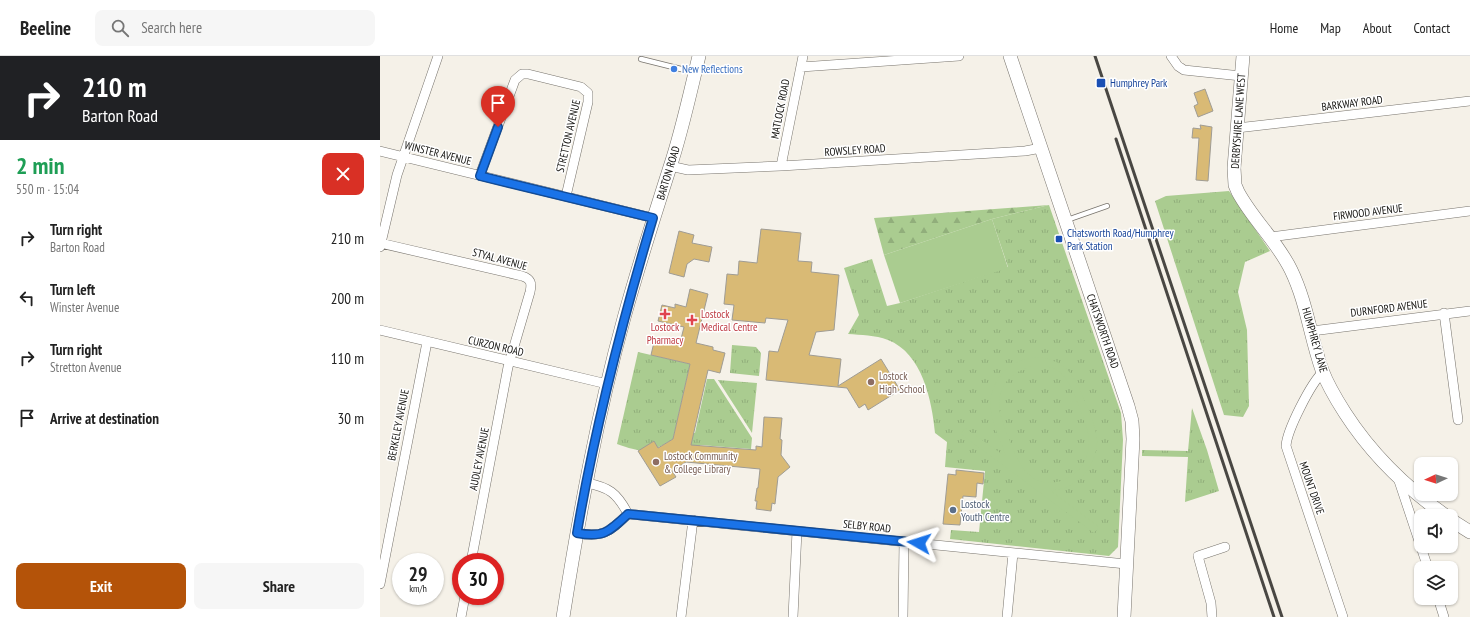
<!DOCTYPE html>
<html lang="en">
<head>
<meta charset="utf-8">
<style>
  body { margin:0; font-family:"PT Sans Narrow",sans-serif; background:#f6f6f6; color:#222; height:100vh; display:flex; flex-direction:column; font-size:15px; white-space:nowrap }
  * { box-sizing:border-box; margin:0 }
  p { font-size:13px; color:#767676 }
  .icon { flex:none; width:22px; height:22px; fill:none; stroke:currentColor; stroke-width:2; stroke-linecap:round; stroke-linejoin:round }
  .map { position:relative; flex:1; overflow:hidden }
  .panel { display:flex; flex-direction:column; background:#fff; width:380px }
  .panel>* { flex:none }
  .top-card { background:#202124; color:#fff; overflow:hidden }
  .needle { width:26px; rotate:266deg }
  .tools { position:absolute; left:1034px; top:401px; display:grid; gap:8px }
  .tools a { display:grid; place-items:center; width:44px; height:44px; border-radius:8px; background:#fff; box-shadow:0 1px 3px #0004; font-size:20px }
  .speed { position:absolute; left:12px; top:497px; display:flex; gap:8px; font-size:20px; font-weight:700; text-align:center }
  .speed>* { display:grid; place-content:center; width:52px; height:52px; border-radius:50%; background:#fff; box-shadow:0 1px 3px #0004; line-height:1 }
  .speed small { font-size:10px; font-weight:400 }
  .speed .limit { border:6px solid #d22; background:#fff; color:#111 }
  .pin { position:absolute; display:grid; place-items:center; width:34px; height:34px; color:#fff; margin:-41px -17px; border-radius:50% 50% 50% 0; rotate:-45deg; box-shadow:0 0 4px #0007 }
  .pin .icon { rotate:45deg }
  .me { position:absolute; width:44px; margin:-22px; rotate:276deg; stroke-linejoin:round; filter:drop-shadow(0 0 3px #0008) }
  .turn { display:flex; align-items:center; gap:14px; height:84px; padding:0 16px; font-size:18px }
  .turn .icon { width:52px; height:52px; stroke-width:2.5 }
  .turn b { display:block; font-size:28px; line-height:34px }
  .round { display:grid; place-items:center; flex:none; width:42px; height:42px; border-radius:8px; background:#f6f6f6 }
  .headline { display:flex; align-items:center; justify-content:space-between; height:68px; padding:0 16px }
  h1 { font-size:24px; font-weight:800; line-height:30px; color:#1e9e55 }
  .button { display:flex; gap:8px; margin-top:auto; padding:8px 16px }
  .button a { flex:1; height:46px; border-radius:8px; background:#b45309; color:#fff; font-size:16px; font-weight:800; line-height:46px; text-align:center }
  .button a+a { background:#f6f6f6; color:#222 }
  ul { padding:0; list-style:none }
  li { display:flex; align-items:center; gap:12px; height:60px; padding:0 16px }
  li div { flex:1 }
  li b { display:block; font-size:15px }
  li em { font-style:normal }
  header { display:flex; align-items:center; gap:24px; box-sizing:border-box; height:56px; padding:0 20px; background:#fff; border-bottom:1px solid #e0e0e0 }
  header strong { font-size:19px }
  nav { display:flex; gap:22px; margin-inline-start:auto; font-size:14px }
  .search { width:280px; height:36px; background:#f6f6f6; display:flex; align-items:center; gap:10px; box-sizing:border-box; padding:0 14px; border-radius:8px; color:#767676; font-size:15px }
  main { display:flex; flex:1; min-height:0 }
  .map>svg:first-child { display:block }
</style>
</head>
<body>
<header>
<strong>Beeline</strong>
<div class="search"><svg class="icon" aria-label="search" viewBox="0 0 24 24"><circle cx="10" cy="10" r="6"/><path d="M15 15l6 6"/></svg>Search here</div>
<nav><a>Home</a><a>Map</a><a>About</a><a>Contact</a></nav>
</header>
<main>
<section class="panel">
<div class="top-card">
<div class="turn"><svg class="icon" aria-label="right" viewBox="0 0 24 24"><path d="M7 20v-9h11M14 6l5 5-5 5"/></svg><div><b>210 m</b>Barton Road</div></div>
</div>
<div class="headline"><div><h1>2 min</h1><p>550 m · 15:04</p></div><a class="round" style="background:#d93025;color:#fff"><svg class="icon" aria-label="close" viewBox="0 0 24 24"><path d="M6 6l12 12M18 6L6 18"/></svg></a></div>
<ul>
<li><svg class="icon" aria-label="right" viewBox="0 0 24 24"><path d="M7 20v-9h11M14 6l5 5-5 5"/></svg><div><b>Turn right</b><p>Barton Road</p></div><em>210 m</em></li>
<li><svg class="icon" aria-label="left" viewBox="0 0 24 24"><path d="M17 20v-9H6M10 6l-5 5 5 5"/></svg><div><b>Turn left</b><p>Winster Avenue</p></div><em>200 m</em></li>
<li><svg class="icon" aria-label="right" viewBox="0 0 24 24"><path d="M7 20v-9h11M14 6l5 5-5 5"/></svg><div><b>Turn right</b><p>Stretton Avenue</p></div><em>110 m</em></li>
<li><svg class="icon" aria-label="arrive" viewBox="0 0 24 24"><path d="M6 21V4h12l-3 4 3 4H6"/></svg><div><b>Arrive at destination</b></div><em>30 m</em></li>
</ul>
<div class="button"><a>Exit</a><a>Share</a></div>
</section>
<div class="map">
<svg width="1090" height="561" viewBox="0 0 1090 561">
  <defs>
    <pattern id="grass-tufts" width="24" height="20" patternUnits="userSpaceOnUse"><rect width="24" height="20" fill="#aacc90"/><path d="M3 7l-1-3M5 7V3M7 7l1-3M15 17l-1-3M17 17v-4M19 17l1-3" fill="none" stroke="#91ae7b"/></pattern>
    <pattern id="forest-firs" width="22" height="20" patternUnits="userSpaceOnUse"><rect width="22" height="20" fill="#aacc90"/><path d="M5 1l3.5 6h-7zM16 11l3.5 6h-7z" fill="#91ae7b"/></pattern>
  </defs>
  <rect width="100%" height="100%" fill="#f5f1e8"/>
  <!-- grass -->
  <path fill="url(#grass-tufts)" d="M 849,135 L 890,195 L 865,206 L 858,236 L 867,274 L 869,350 L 863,361 L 844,359 L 775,145 L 786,140 Z
    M 669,149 L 741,357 L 743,384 L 738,491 L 729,500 L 570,483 L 571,474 L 599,476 L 605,415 L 565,411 L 567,386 L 555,377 C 552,344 542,297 508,284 C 495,279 481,279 468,278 L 479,259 L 464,212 L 492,203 L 507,250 L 520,247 L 628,211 L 612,163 Z
    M 352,289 L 376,291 L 381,297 L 379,320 L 350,317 Z
    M 258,296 L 310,308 L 293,383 C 269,398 263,397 237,388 Z
    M 327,323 L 334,323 L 372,382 L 371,393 L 320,389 L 320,394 L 314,393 L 306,381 L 308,376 L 315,377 Z
    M 338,324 L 377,327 L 372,377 Z
    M 812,352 L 827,394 L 839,435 L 805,446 L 808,401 L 762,400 L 762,394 L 808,395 Z"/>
  <!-- forest -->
  <path fill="url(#forest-firs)" d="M 669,149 L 612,163 L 504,199 L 494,162 Z"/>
  <!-- pitch -->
  <path fill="#aacc90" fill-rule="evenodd" d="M 612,163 L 628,212 L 520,247 L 504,199 Z
    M 655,301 C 688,303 697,323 707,351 C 711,361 716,372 717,383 C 718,401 707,420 691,429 C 685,433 678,433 671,435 L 719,471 L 714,477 L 581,378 L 585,372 L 626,401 C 622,388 615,374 612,360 C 605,331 625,304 655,301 ZM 652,310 C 661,310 670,309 678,315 C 690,324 694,337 699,351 C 702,359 706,368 708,377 C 712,396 703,417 684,424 C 650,436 637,406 628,380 C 625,373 622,365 620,357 C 615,332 629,317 652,310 Z"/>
  <!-- building -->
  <path fill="#d9ba75" stroke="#9f9c94" d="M 825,33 L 833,55 L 818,61 L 814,50 L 818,48 L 814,37 Z
    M 820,69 L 832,71 L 828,125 L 816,124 L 819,82 L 812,82 L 813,72 L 821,73 Z
    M 381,173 L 421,177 L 418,205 L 432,206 L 431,216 L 459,219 L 454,274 L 436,276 L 429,299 L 461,303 L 458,330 L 501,303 L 520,334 L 488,354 L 485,348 L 479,352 L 467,332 L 386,324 L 389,295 L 398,296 L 408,264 L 386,262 L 385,267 L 352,264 L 354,249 L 344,248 L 347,218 L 358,219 L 359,205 L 377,207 Z
    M 299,175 L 314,179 L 312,187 L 332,191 L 329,206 L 314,203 L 307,208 L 304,221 L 289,217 Z
    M 310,233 L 328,238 L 316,287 L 333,291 L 333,294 L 345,297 L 340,317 L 328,314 L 311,389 L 376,394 L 376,390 L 382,391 L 384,361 L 402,362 L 400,383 L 402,384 L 401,399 L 410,411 L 398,421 L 395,448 L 392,447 L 391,455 L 376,453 L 377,445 L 375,445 L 377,432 L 378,432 L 380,413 L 306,406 L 292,415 L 296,421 L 280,430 L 258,395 L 274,385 L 278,392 L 293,383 L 310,308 L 271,299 L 275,282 L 300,287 L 304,271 L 278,265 L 282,249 L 295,252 L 295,248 L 306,251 Z
    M 576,414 L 604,417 L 603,428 L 597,427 L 596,441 L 583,440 L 580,469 L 563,468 L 568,418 L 576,419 Z"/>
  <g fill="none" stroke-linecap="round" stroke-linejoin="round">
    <!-- lane casing -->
    <g stroke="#78746d" stroke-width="6">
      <path id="lane" d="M 261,3 L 313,16
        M 687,164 L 727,150"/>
    </g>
    <!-- street casing -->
    <g stroke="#78746d" stroke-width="10">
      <path id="street" d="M 791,0 L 798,10 L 804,14 L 861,20
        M 421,11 L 579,0
        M 857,72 L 1090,45
        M 0,95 L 273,162
        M 290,110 L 308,114 L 401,110 L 645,95 L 661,92
        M 401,110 L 423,0
        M 100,119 L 135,24 L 142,18 L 148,18 L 201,31 L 208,37 L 208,46 L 186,140
        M 890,181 L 1090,155
        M 0,187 L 142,220 C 151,223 152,227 150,236 L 128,311 L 91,506
        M 0,191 L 17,119 L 58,0
        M 1064,257 L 1078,364
        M 0,274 L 227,328
        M 932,275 L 1090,255
        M 943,316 C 931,327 907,374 906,390 L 963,561
        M 1018,422 L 1048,512
        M 248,458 L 746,508
        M 197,477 C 223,482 229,476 248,458 C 237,437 229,431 206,427
        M 0,528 L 47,286
        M 1058,542 L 1064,561
        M 81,561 L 85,540
        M 301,561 L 313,464
        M 413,561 L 417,475
        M 523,561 L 524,485
        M 627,561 L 633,497
        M 832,561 L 831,547 L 818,500 L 845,491"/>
    </g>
    <!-- secondary casing -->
    <g stroke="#78746d" stroke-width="14">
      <path id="secondary" d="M 630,0 L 748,350 L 752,365 L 753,383 L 744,561
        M 863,0 L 854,112 L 855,129 L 858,136 C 873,164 897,185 911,214 C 927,247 930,280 942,314 C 948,330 956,343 965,357 C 992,399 1025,431 1066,460
        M 1071,464 L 1090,476
        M 183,561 C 199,460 217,360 244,262 C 258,211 274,161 290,111 C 302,75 310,37 319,0"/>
    </g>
    <!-- lane -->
    <use href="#lane" stroke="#fff" stroke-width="4.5"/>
    <!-- street -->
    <use href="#street" stroke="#fff" stroke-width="9"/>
    <!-- secondary -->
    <use href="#secondary" stroke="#fff" stroke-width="13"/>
    <!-- rail -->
    <path stroke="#494743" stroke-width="3" d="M 715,0 L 902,561
      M 736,83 L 894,561"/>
  </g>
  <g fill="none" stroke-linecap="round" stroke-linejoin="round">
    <!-- route casing -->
    <g stroke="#114b97" stroke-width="10">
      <path id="route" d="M 118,71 L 100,120 L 273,162 C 242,266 215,371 197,477 C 223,482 229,476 248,458 L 539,487"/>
    </g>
    <!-- route -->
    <use href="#route" stroke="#1a73e8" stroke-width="7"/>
  </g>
  <!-- markers -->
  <circle fill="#3f7fe0" stroke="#fff" stroke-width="1.5" cx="294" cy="13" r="4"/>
  <g fill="#1a4fb4" stroke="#fff" stroke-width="1.5">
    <rect x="716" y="22" width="10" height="10" rx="2"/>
    <rect x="675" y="179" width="8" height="8" rx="2"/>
  </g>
  <g fill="#e0444e" stroke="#fff" stroke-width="1.5">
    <path d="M283 252h4v4h4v4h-4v4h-4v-4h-4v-4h4z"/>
    <path d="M310 258h4v4h4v4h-4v4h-4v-4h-4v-4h4z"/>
  </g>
  <g fill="#8d6e63" stroke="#fff" stroke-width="1.5">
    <circle cx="491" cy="326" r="4"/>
    <circle cx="276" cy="406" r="4"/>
  </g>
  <circle fill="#5c6f8a" stroke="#fff" stroke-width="1.5" cx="573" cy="454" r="4"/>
  <g text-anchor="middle" stroke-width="3" stroke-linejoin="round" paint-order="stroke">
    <!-- shop labels -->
    <g font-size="11" fill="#366cbe" stroke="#fff" text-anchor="start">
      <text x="302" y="17">New Reflections</text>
    </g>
    <!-- transit labels -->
    <g font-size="11" fill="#164399" stroke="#fff" text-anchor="start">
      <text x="730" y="31">Humphrey Park</text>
      <text x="687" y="181">Chatsworth Road/Humphrey<tspan x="687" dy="13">Park Station</tspan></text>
    </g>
    <!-- street labels -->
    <g font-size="11" fill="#12110e" stroke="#fff">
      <text transform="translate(972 47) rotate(-7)" y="4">BARKWAY ROAD</text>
      <text transform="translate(400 53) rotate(-79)" y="4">MATLOCK ROAD</text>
      <text transform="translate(858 65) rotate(-86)" y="4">DERBYSHIRE LANE WEST</text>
      <text transform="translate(188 80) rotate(-77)" y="4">STRETTON AVENUE</text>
      <text transform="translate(475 94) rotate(-4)" y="4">ROWSLEY ROAD</text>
      <text transform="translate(58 97) rotate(14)" y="4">WINSTER AVENUE</text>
      <text transform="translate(288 117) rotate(-73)" y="4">BARTON ROAD</text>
      <text transform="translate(988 156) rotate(-7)" y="4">FIRWOOD AVENUE</text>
      <text transform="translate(120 203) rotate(15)" y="4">STYAL AVENUE</text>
      <text transform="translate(1009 252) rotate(-7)" y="4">DURNFORD AVENUE</text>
      <text transform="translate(723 275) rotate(71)" y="4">CHATSWORTH ROAD</text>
      <text transform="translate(935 284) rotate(74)" y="4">HUMPHREY LANE</text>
      <text transform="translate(116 290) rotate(13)" y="4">CURZON ROAD</text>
      <text transform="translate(18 369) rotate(-79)" y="4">BERKELEY AVENUE</text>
      <text transform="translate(99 403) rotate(-79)" y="4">AUDLEY AVENUE</text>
      <text transform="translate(932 432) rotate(71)" y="4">MOUNT DRIVE</text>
      <text transform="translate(487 470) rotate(6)" y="4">SELBY ROAD</text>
    </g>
    <!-- health labels -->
    <g font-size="11" fill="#be3a42" stroke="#fff" text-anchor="start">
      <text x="321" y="262">Lostock<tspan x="321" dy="13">Medical Centre</tspan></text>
      <text x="285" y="275" text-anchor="middle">Lostock<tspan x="285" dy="13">Pharmacy</tspan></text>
    </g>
    <!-- education labels -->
    <g font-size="11" fill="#785e54" stroke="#fff" text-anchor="start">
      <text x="499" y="324">Lostock<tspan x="499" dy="13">High School</tspan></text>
      <text x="284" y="404">Lostock Community<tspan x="284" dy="13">&amp; College Library</tspan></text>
    </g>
    <!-- service labels -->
    <g font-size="11" fill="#4e5e75" stroke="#fff" text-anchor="start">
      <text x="581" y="452">Lostock<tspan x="581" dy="13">Youth Centre</tspan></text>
    </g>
  </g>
</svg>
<div class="tools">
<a><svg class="needle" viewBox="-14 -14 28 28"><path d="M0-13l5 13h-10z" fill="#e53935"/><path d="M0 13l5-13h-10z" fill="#767676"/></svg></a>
<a><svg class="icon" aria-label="sound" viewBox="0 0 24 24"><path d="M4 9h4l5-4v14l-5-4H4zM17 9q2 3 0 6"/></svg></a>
<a><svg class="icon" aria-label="layers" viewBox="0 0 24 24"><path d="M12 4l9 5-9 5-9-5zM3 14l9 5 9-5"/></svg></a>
</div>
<div class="speed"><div>29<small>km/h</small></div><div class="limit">30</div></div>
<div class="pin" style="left:118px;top:71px;background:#d93025"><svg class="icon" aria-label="arrive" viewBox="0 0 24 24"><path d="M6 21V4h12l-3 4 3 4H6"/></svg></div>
<svg class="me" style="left:539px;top:487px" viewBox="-20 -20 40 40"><path d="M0-17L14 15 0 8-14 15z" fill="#1a73e8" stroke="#fff" stroke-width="4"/></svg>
</div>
</main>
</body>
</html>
